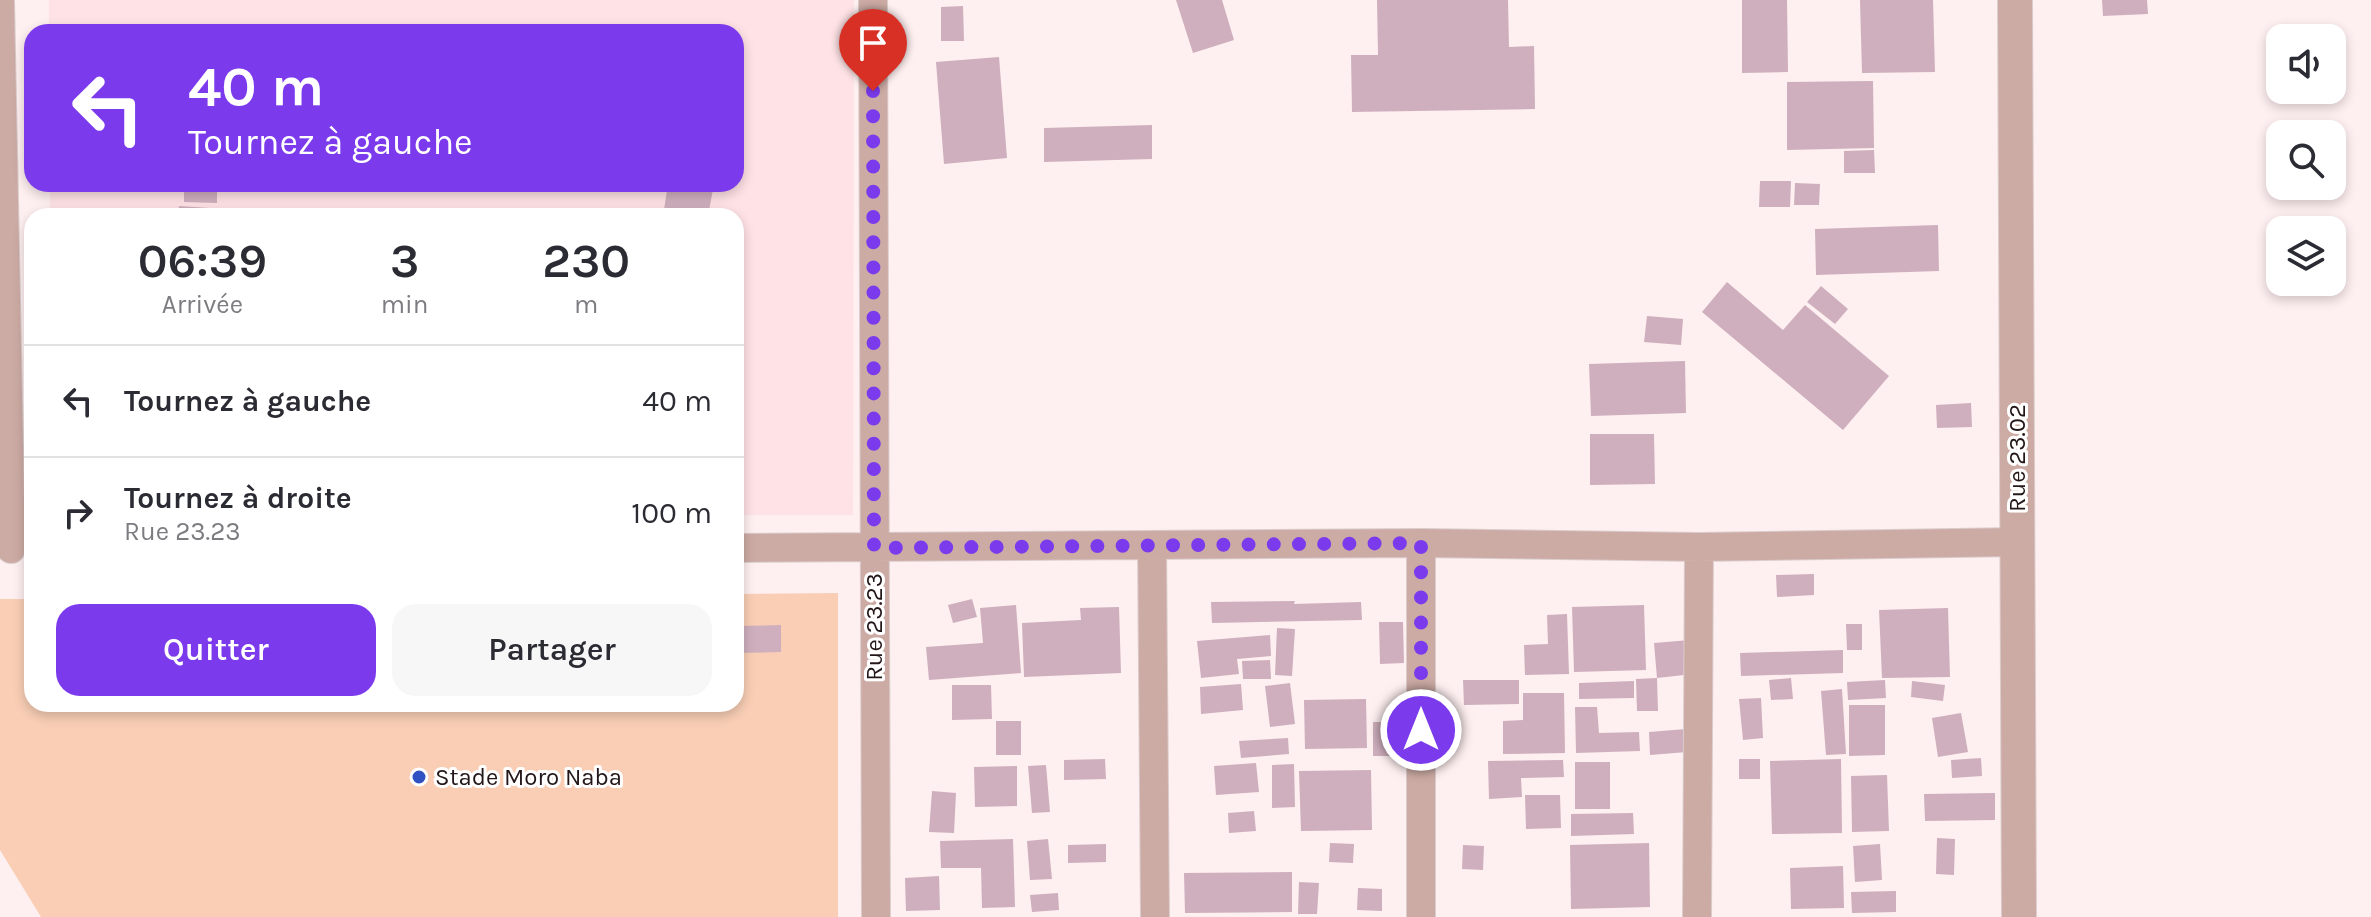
<!DOCTYPE html>
<html lang="fr">
<head>
<meta charset="utf-8">
<style>
  body { margin:0; font-family:Karla,sans-serif; background:#f7f7f7; color:#2b2b33; height:100vh; display:flex; flex-direction:column; font-size:30px; white-space:nowrap }
  * { box-sizing:border-box; margin:0 }
  p { font-size:26px; color:#7c7c81 }
  .icon { flex:none; width:44px; height:44px; fill:none; stroke:currentColor; stroke-width:2; stroke-linecap:round; stroke-linejoin:round }
  .map { position:relative; flex:1; overflow:hidden }
  .panel { position:absolute; left:24px; top:208px; width:720px; height:504px; display:flex; flex-direction:column; background:#fff; border-radius:24px; box-shadow:0 4px 12px #0003 }
  .panel>* { flex:none }
  .guide { position:absolute; left:24px; top:24px; width:720px; height:168px; border-radius:24px; box-shadow:0 4px 12px #0003; background:#7c3aed; color:#fff; overflow:hidden }
  .controls { position:absolute; left:2266px; top:24px; display:grid; gap:16px }
  .controls a { display:grid; place-items:center; width:80px; height:80px; border-radius:16px; background:#fff; box-shadow:0 4px 12px #0003; font-size:40px }
  .pin { position:absolute; display:grid; place-items:center; width:68px; height:68px; color:#fff; margin:-82px -34px; border-radius:50% 50% 50% 0; rotate:-45deg; box-shadow:0 0 8px #0007 }
  .pin .icon { rotate:45deg }
  .me { position:absolute; width:88px; margin:-44px; rotate:0deg; stroke-linejoin:round; filter:drop-shadow(0 0 6px #0008) }
  .turn { display:flex; align-items:center; gap:28px; height:168px; padding:0 32px; font-size:36px }
  .turn .icon { width:104px; height:104px; stroke-width:2.5 }
  .turn b { display:block; font-size:56px; line-height:68px }
  .eta { display:flex; justify-content:space-evenly; align-items:center; height:136px; text-align:center }
  .eta b { font-size:48px; font-weight:600; line-height:56px }
  .primary-button { display:flex; gap:16px; margin-top:auto; padding:16px 32px }
  .primary-button a { flex:1; height:92px; border-radius:24px; background:#7c3aed; color:#fff; font-size:32px; font-weight:600; line-height:92px; text-align:center }
  .primary-button a+a { background:#f7f7f7; color:#2b2b33 }
  ul { padding:0; list-style:none }
  li { display:flex; align-items:center; gap:24px; height:112px; padding:0 32px; border-top:2px solid #e1e1e2 }
  li div { flex:1 }
  li b { display:block; font-size:30px }
  li em { font-style:normal }
  .map>svg:first-child { display:block }
</style>
</head>
<body>
<div class="map">
<svg width="2371" height="917" viewBox="0 0 2371 917">
  <rect width="100%" height="100%" fill="#feeff0"/>
  <!-- built -->
  <path fill="#fee2e5" d="M 49,0 L 854,0 L 853,515 L 736,515 L 736,216 L 50,216 L 50,184 L 736,184 L 736,32 L 49,32 Z"/>
  <!-- green -->
  <path fill="#f9ceb5" d="M 838,593 L 838,917 L 41,917 L 0,850 L 0,599 L 32,599 L 32,704 L 736,704 L 736,594 Z"/>
  <!-- building -->
  <path fill="#cfafbd" d="M 1176,0 L 1222,0 L 1234,40 L 1193,53 Z
    M 1377,0 L 1508,0 L 1509,47 L 1534,46 L 1535,109 L 1352,112 L 1351,55 L 1378,55 Z
    M 1742,0 L 1787,0 L 1788,72 L 1742,73 Z
    M 1860,0 L 1933,0 L 1935,72 L 1862,73 Z
    M 2102,0 L 2147,0 L 2148,14 L 2103,16 Z
    M 963,6 L 964,41 L 941,41 L 941,7 Z
    M 999,57 L 1007,158 L 944,164 L 936,62 Z
    M 1873,81 L 1874,148 L 1787,150 L 1787,82 Z
    M 1152,125 L 1152,159 L 1044,162 L 1044,128 Z
    M 1874,150 L 1875,173 L 1844,173 L 1844,151 Z
    M 1760,181 L 1791,181 L 1790,207 L 1759,207 Z
    M 1795,183 L 1820,184 L 1819,205 L 1794,205 Z
    M 184,184 L 217,184 L 217,203 L 184,202 Z
    M 668,184 L 714,184 L 708,216 L 663,216 Z
    M 179,206 L 209,208 L 209,216 L 178,216 Z
    M 1938,225 L 1939,271 L 1816,275 L 1815,229 Z
    M 1727,282 L 1783,330 L 1805,305 L 1889,376 L 1843,430 L 1702,312 Z
    M 1821,286 L 1848,309 L 1835,324 L 1807,302 Z
    M 1647,316 L 1683,319 L 1681,345 L 1644,342 Z
    M 1685,361 L 1686,413 L 1591,416 L 1589,364 Z
    M 1971,403 L 1972,427 L 1937,428 L 1936,405 Z
    M 1590,434 L 1654,434 L 1655,484 L 1590,485 Z
    M 1814,574 L 1814,595 L 1777,597 L 1776,575 Z
    M 972,599 L 977,617 L 953,623 L 948,605 Z
    M 1295,601 L 1294,604 L 1361,602 L 1362,620 L 1212,623 L 1211,602 Z
    M 1016,605 L 1021,673 L 929,680 L 926,647 L 983,643 L 980,608 Z
    M 1644,605 L 1646,670 L 1574,672 L 1572,607 Z
    M 1119,607 L 1121,673 L 1024,677 L 1022,623 L 1081,620 L 1080,608 Z
    M 1948,608 L 1950,677 L 1882,678 L 1879,610 Z
    M 1567,614 L 1569,674 L 1525,675 L 1524,645 L 1548,644 L 1547,615 Z
    M 1379,622 L 1403,622 L 1404,663 L 1380,664 Z
    M 1846,624 L 1862,624 L 1862,650 L 1847,650 Z
    M 781,625 L 781,652 L 736,653 L 736,626 Z
    M 1277,628 L 1295,629 L 1292,676 L 1275,675 Z
    M 1270,635 L 1271,656 L 1237,659 L 1239,674 L 1201,678 L 1197,641 Z
    M 1690,640 L 1693,674 L 1657,678 L 1654,643 Z
    M 1843,650 L 1843,673 L 1741,676 L 1740,653 Z
    M 1270,660 L 1271,679 L 1243,679 L 1242,661 Z
    M 1657,678 L 1658,711 L 1637,711 L 1636,679 Z
    M 1791,678 L 1793,699 L 1771,700 L 1769,680 Z
    M 1463,680 L 1519,680 L 1519,704 L 1464,705 Z
    M 1885,680 L 1886,698 L 1848,700 L 1847,682 Z
    M 1634,681 L 1634,698 L 1579,699 L 1579,683 Z
    M 1912,681 L 1945,685 L 1943,701 L 1911,697 Z
    M 1290,683 L 1295,724 L 1270,727 L 1265,686 Z
    M 1241,684 L 1243,710 L 1201,714 L 1200,687 Z
    M 952,685 L 991,685 L 992,719 L 952,720 Z
    M 1842,689 L 1846,754 L 1826,755 L 1821,691 Z
    M 1523,693 L 1564,693 L 1565,753 L 1503,754 L 1503,721 L 1523,720 Z
    M 1761,698 L 1763,738 L 1743,740 L 1739,699 Z
    M 1366,699 L 1367,748 L 1305,749 L 1304,700 Z
    M 1849,705 L 1885,705 L 1885,755 L 1849,756 Z
    M 1575,707 L 1597,707 L 1599,733 L 1639,732 L 1640,751 L 1576,753 Z
    M 1961,713 L 1968,752 L 1938,757 L 1932,718 Z
    M 996,721 L 1021,721 L 1021,755 L 996,755 Z
    M 1373,722 L 1403,722 L 1403,756 L 1373,756 Z
    M 1686,729 L 1687,752 L 1650,755 L 1649,732 Z
    M 1288,738 L 1289,754 L 1241,758 L 1239,741 Z
    M 1981,758 L 1982,776 L 1952,778 L 1951,760 Z
    M 1105,759 L 1106,779 L 1064,780 L 1064,760 Z
    M 1739,759 L 1760,759 L 1760,779 L 1739,779 Z
    M 1841,759 L 1842,833 L 1772,834 L 1770,761 Z
    M 1563,760 L 1564,777 L 1521,778 L 1522,797 L 1489,799 L 1488,761 Z
    M 1575,762 L 1610,762 L 1610,809 L 1575,809 Z
    M 1256,763 L 1259,792 L 1216,795 L 1214,766 Z
    M 1294,764 L 1295,807 L 1272,808 L 1272,765 Z
    M 1046,765 L 1050,812 L 1032,813 L 1028,766 Z
    M 1017,766 L 1017,806 L 975,807 L 974,767 Z
    M 1371,770 L 1372,830 L 1301,831 L 1299,771 Z
    M 1887,775 L 1889,831 L 1852,832 L 1851,776 Z
    M 932,791 L 956,793 L 954,833 L 929,832 Z
    M 1995,793 L 1995,820 L 1925,821 L 1924,794 Z
    M 1525,795 L 1560,795 L 1561,828 L 1526,829 Z
    M 1254,811 L 1256,831 L 1229,833 L 1228,813 Z
    M 1633,813 L 1634,834 L 1571,836 L 1571,814 Z
    M 1937,838 L 1955,839 L 1954,875 L 1936,874 Z
    M 1013,839 L 1015,907 L 982,908 L 981,868 L 941,868 L 940,841 Z
    M 1048,839 L 1052,879 L 1030,880 L 1027,841 Z
    M 1330,843 L 1354,844 L 1353,863 L 1329,862 Z
    M 1649,843 L 1650,907 L 1571,909 L 1570,845 Z
    M 1106,844 L 1106,862 L 1068,863 L 1068,845 Z
    M 1880,844 L 1882,880 L 1855,882 L 1853,846 Z
    M 1463,845 L 1484,846 L 1483,870 L 1462,869 Z
    M 1843,866 L 1844,908 L 1791,909 L 1790,868 Z
    M 1292,872 L 1292,912 L 1185,913 L 1184,873 Z
    M 939,876 L 940,910 L 906,911 L 905,878 Z
    M 1299,882 L 1319,883 L 1317,914 L 1298,914 Z
    M 1358,888 L 1382,889 L 1382,911 L 1357,910 Z
    M 1896,891 L 1896,912 L 1852,913 L 1851,892 Z
    M 1058,893 L 1059,910 L 1032,912 L 1030,895 Z"/>
  <g fill="none" stroke-linecap="round" stroke-linejoin="round">
    <!-- minor casing -->
    <g stroke="#dbccce" stroke-width="30">
      <path id="minor" d="M 0,0 L 11,549
        M 873,0 L 876,917
        M 1421,543 L 1421,917
        M 1152,545 L 1155,917
        M 736,548 L 1421,543 L 1699,547 L 2018,542
        M 1697,917 L 1699,547"/>
    </g>
    <!-- tertiary casing -->
    <g stroke="#dbccce" stroke-width="36">
      <path id="tertiary" d="M 2015,0 L 2019,917"/>
    </g>
    <!-- minor -->
    <use href="#minor" stroke="#ccaba4" stroke-width="28"/>
    <!-- tertiary -->
    <use href="#tertiary" stroke="#ccaba4" stroke-width="34"/>
  </g>
  <g fill="none" stroke-linecap="round" stroke-linejoin="round">
    <!-- route -->
    <path stroke="#7c3aed" stroke-width="14" stroke-dasharray="0 25.2" d="M 873,91 L 874,548 L 1421,543 L 1421,730"/>
  </g>
  <!-- markers -->
  <circle fill="#3051c2" stroke="#fff" stroke-width="3" cx="419" cy="777" r="8"/>
  <g text-anchor="middle" stroke-width="6" stroke-linejoin="round" paint-order="stroke">
    <!-- street labels -->
    <g font-size="24" fill="#241719" stroke="#fff">
      <text transform="translate(2017 458) rotate(-90)" y="8">Rue 23.02</text>
      <text transform="translate(874 627) rotate(-90)" y="8">Rue 23.23</text>
    </g>
    <!-- poi labels -->
    <g font-size="24" fill="#241719" stroke="#fff" text-anchor="start">
      <text x="435" y="785">Stade Moro Naba</text>
    </g>
  </g>
</svg>
<div class="controls">
<a><svg class="icon" aria-label="sound" viewBox="0 0 24 24"><path d="M4 9h4l5-4v14l-5-4H4zM17 9q2 3 0 6"/></svg></a>
<a><svg class="icon" aria-label="search" viewBox="0 0 24 24"><circle cx="10" cy="10" r="6"/><path d="M15 15l6 6"/></svg></a>
<a><svg class="icon" aria-label="layers" viewBox="0 0 24 24"><path d="M12 4l9 5-9 5-9-5zM3 14l9 5 9-5"/></svg></a>
</div>
<div class="pin" style="left:873px;top:91px;background:#d93025"><svg class="icon" aria-label="arrive" viewBox="0 0 24 24"><path d="M6 21V4h12l-3 4 3 4H6"/></svg></div>
<svg class="me" style="left:1421px;top:730px" viewBox="-20 -20 40 40"><circle r="17" fill="#7c3aed" stroke="#fff" stroke-width="3"/><path d="M0-11L8 9 0 5-8 9z" fill="#fff"/></svg>
<div class="guide">
<div class="turn"><svg class="icon" aria-label="left" viewBox="0 0 24 24"><path d="M17 20v-9H6M10 6l-5 5 5 5"/></svg><div><b>40 m</b>Tournez à gauche</div></div>
</div>
<section class="panel">
<div class="eta">
<div><b>06:39</b><p>Arrivée</p></div>
<div><b>3</b><p>min</p></div>
<div><b>230</b><p>m</p></div>
</div>
<ul>
<li><svg class="icon" aria-label="left" viewBox="0 0 24 24"><path d="M17 20v-9H6M10 6l-5 5 5 5"/></svg><div><b>Tournez à gauche</b></div><em>40 m</em></li>
<li><svg class="icon" aria-label="right" viewBox="0 0 24 24"><path d="M7 20v-9h11M14 6l5 5-5 5"/></svg><div><b>Tournez à droite</b><p>Rue 23.23</p></div><em>100 m</em></li>
</ul>
<div class="primary-button"><a>Quitter</a><a>Partager</a></div>
</section>
</div>
</body>
</html>
